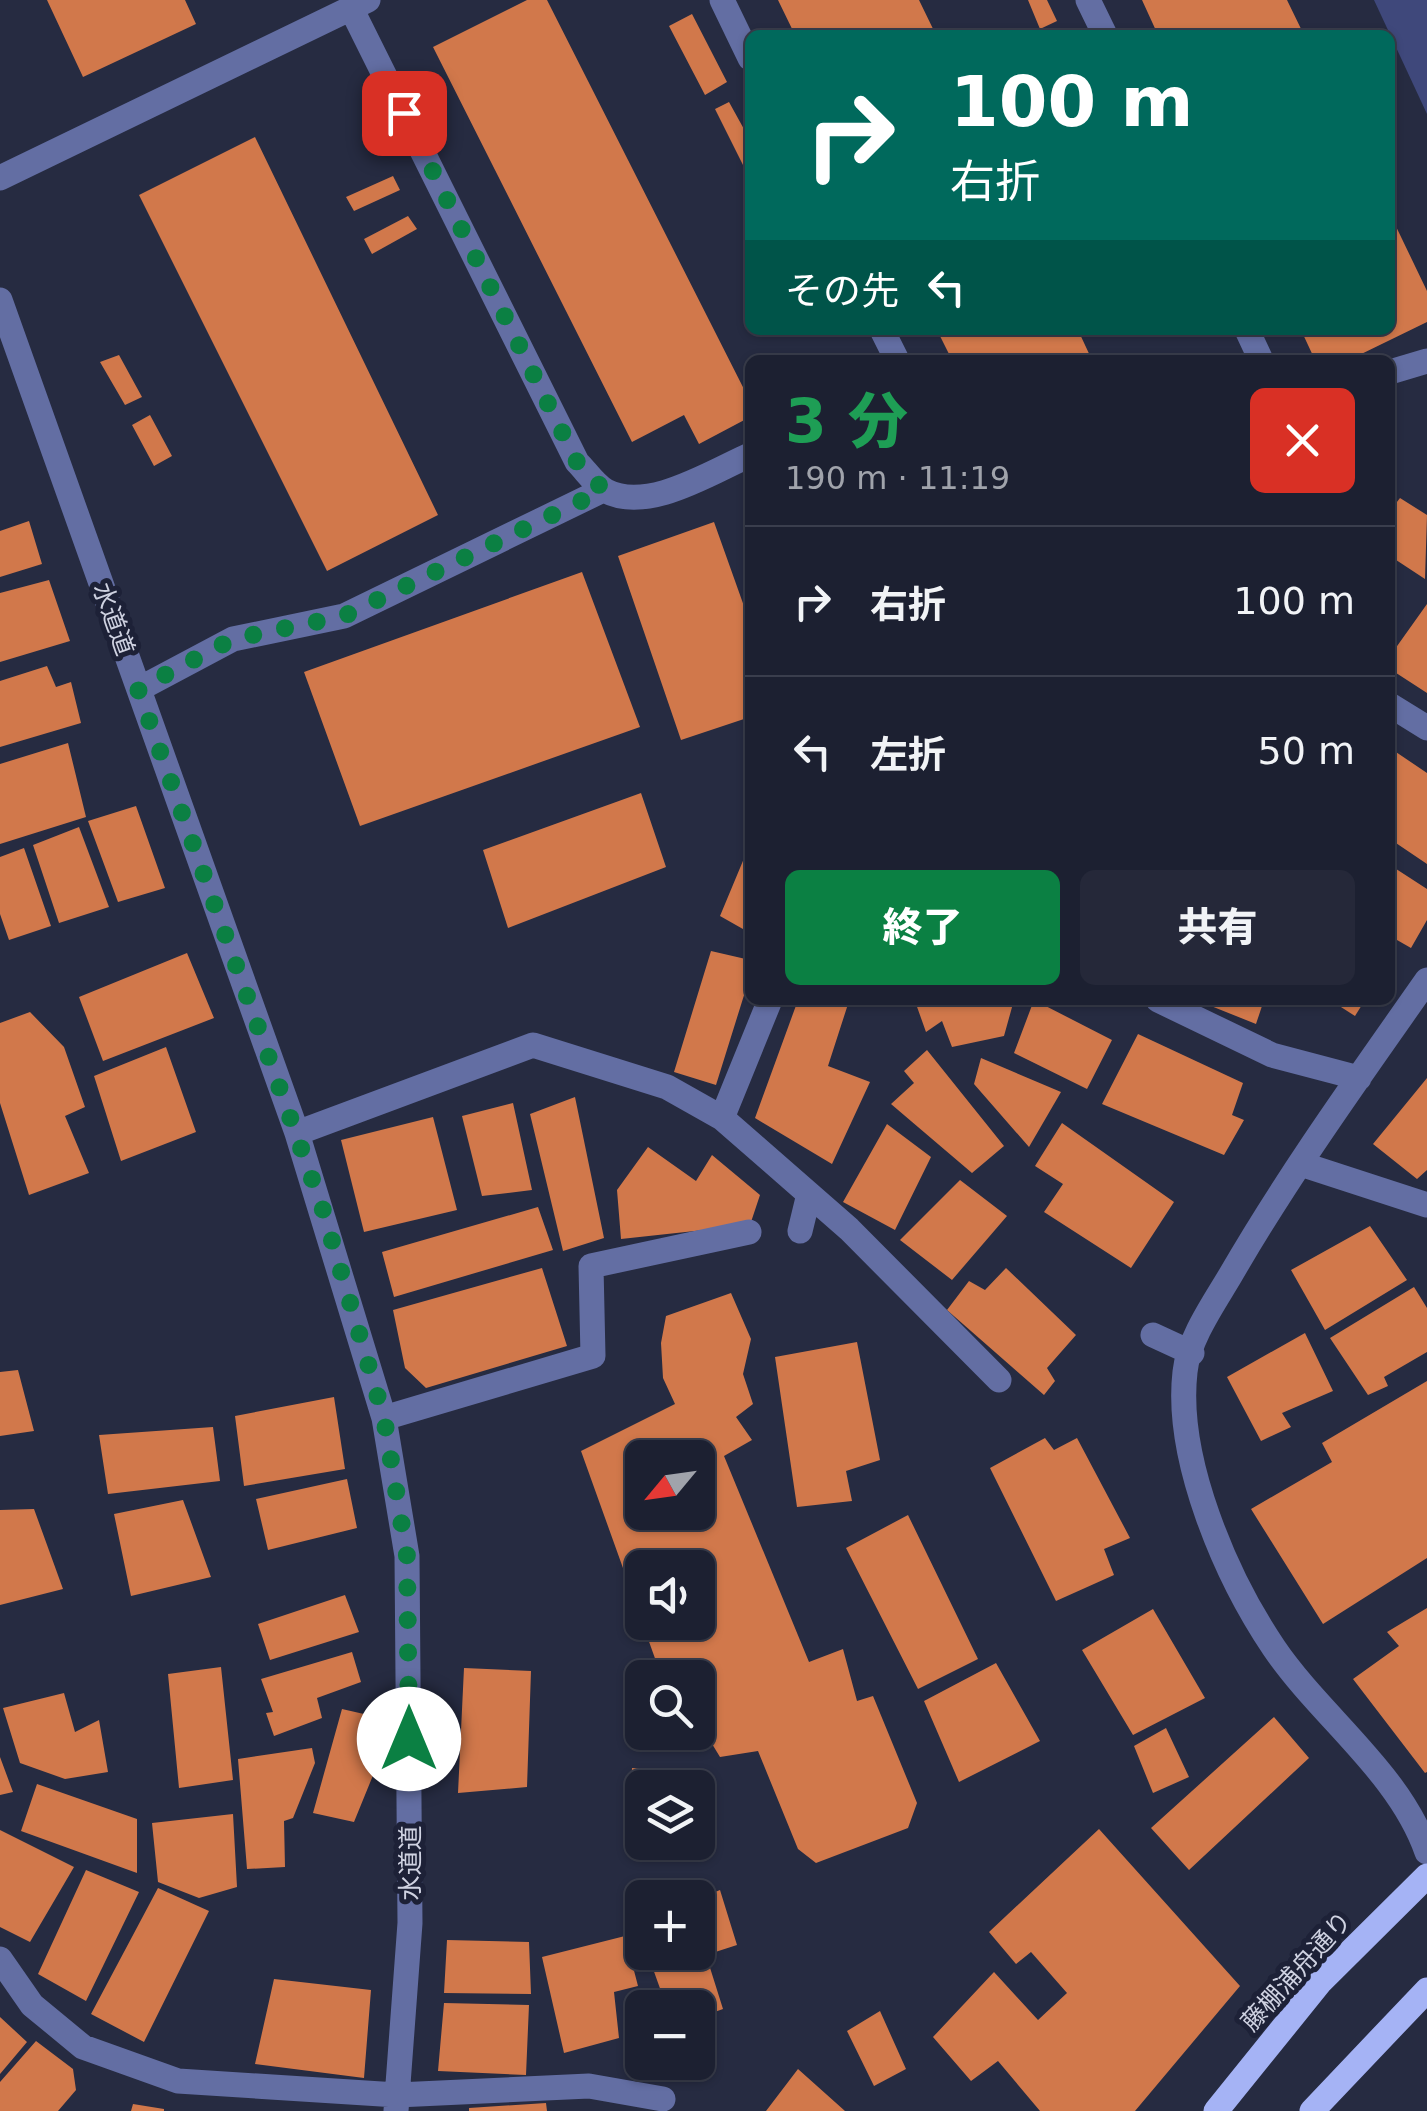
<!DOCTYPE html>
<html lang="ja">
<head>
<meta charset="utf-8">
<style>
  body { margin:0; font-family:"DejaVu Sans","Noto Sans JP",sans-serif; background:#252839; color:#f1f3f6; height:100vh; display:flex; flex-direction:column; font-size:38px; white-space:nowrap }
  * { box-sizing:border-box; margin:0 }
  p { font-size:32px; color:#a0a3ab }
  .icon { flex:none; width:55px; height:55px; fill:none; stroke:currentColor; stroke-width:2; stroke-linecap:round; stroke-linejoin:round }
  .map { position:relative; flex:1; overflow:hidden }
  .drawer { position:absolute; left:745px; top:355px; width:650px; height:650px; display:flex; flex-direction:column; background:#1c2031; border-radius:15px; box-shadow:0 2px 8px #0004,0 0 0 2px #3a3e4d }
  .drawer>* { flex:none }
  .banner { position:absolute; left:745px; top:30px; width:650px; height:305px; border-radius:15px; box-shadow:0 2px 8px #0004,0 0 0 2px #3a3e4d; background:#00695c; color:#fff; overflow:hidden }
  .needle { width:65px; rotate:241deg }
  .tools { position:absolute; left:625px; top:1440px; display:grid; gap:20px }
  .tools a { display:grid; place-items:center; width:90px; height:90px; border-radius:15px; background:#1c2031; box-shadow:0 2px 8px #0004,0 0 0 2px #3a3e4d; font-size:50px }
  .pin { position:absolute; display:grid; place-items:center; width:85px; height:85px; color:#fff; margin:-42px; border-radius:20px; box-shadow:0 5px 15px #0006 }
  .me { position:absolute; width:110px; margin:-55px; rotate:0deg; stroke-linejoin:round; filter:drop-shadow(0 0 8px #0008) }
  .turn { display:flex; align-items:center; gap:35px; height:210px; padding:0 40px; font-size:45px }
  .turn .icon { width:130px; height:130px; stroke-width:2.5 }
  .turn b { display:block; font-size:70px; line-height:85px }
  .then { display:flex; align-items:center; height:95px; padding:0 40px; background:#0003; gap:20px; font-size:38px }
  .round { display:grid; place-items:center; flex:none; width:105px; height:105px; border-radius:15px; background:#252839 }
  .head { display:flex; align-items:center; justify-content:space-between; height:170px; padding:0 40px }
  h1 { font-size:60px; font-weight:800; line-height:75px; color:#1e9e55 }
  .action { display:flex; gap:20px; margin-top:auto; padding:20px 40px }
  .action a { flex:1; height:115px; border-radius:15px; background:#0b8043; color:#fff; font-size:40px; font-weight:800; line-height:115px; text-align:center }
  .action a+a { background:#252839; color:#f1f3f6 }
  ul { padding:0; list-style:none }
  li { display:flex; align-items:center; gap:30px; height:150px; padding:0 40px; border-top:2px solid #3a3e4d }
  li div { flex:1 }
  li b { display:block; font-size:38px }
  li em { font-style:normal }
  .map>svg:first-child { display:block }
</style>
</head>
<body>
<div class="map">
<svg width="1427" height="2111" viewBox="0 0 1427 2111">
  <rect width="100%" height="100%" fill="#262b41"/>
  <!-- green -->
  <path fill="#3f487b" d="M 1374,0 L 1427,0 L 1427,114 Z"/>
  <!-- building -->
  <path fill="#d1784b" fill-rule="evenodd" d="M 47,0 L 185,0 L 196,24 L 83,77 Z
    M 527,0 L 547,0 L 750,401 L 750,417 L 699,444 L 684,415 L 632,442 L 433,47 Z
    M 778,0 L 919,0 L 936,35 L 795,35 Z
    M 1028,0 L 1047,0 L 1057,21 L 1040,29 Z
    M 1142,0 L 1287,0 L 1304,35 L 1158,35 Z
    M 692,14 L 727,82 L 705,95 L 669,26 Z
    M 729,102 L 750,140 L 750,179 L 715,109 Z
    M 255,137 L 438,515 L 327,571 L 139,195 Z
    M 393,176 L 400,190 L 354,211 L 346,197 Z
    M 1390,214 L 1427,291 L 1427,322 L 1349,360 L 1315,360 L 1301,330 L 1390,330 Z
    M 408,216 L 417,229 L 372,254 L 364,239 Z
    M 937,330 L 1078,330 L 1092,360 L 952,360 Z
    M 119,355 L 142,397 L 125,405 L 100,362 Z
    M 150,415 L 172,456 L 154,466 L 132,425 Z
    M 1400,498 L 1427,515 L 1425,579 L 1390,556 L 1390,511 Z
    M 29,521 L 42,564 L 0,577 L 0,531 Z
    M 714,522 L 750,623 L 750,717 L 681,740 L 618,556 Z
    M 582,572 L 640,727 L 360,826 L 304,672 Z
    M 49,580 L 70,641 L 0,662 L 0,593 Z
    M 1427,604 L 1427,693 L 1390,669 L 1390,656 Z
    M 47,666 L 56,687 L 71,682 L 81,723 L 0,747 L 0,681 Z
    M 68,743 L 86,817 L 0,844 L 0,764 Z
    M 1390,748 L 1427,773 L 1427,864 L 1390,839 Z
    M 641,793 L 666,867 L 508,928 L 483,850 Z
    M 136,806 L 165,888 L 118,902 L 88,821 Z
    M 79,827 L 109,907 L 59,923 L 33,845 Z
    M 750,844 L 750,933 L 720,916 Z
    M 24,848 L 51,926 L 9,940 L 0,914 L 0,857 Z
    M 1390,865 L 1427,889 L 1427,920 L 1411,948 L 1390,936 Z
    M 711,951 L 750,960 L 750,976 L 716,1085 L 674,1072 Z
    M 187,953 L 214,1018 L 103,1061 L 79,997 Z
    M 798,1000 L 849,1001 L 828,1066 L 870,1082 L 832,1164 L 755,1118 Z
    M 926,1000 L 1014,1000 L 1004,1036 L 952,1047 L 942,1021 L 926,1032 L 916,1004 Z
    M 1034,1000 L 1112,1040 L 1087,1089 L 1014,1053 Z
    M 1196,1000 L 1264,1000 L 1256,1024 Z
    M 1330,1000 L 1365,1000 L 1355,1016 Z
    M 30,1012 L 64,1047 L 85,1107 L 65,1116 L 89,1173 L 29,1195 L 0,1103 L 0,1023 Z
    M 1138,1034 L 1243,1083 L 1232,1115 L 1244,1120 L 1224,1155 L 1102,1104 Z
    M 166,1047 L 196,1132 L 121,1161 L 94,1076 Z
    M 927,1050 L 1004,1146 L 972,1173 L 891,1104 L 914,1083 L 904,1071 Z
    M 981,1058 L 1061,1092 L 1029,1147 L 974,1084 Z
    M 1427,1078 L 1427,1170 L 1417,1179 L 1373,1144 Z
    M 575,1097 L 604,1238 L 563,1251 L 530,1114 Z
    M 513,1103 L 532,1190 L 482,1196 L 462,1116 Z
    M 433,1117 L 457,1210 L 364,1232 L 341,1140 Z
    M 1062,1123 L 1174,1202 L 1131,1268 L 1044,1212 L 1063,1184 L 1035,1166 Z
    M 887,1124 L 931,1157 L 895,1230 L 843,1202 Z
    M 648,1147 L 696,1181 L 712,1155 L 760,1195 L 750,1225 L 621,1239 L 617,1190 Z
    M 960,1180 L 1007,1216 L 952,1280 L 900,1240 Z
    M 538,1207 L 553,1250 L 394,1297 L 382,1252 Z
    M 1370,1226 L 1407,1280 L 1325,1330 L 1291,1270 Z
    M 542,1268 L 567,1346 L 426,1388 L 405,1368 L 393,1310 Z
    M 1006,1268 L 1076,1335 L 1047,1368 L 1055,1381 L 1044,1395 L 947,1310 L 969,1281 L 985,1290 Z
    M 1414,1287 L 1427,1308 L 1427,1352 L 1384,1377 L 1388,1386 L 1368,1395 L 1330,1338 Z
    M 731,1293 L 751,1339 L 743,1374 L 753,1404 L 736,1417 L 752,1440 L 724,1456 L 809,1662 L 843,1649 L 857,1701 L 873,1696 L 917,1803 L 908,1828 L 816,1863 L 798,1849 L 758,1751 L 720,1757 L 706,1734 L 667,1745 L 662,1732 L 698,1732 L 698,1678 L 662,1678 L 642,1622 L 698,1622 L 698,1568 L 642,1568 L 642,1621 L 581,1451 L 675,1404 L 663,1378 L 661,1343 L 666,1316 ZM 642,1458 L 698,1458 L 698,1512 L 642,1512 Z
    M 1305,1333 L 1333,1391 L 1282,1413 L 1291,1427 L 1261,1441 L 1227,1377 Z
    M 857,1342 L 880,1460 L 846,1471 L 852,1501 L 797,1507 L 775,1357 Z
    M 18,1370 L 34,1431 L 0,1436 L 0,1372 Z
    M 1427,1381 L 1427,1558 L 1323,1624 L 1251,1509 L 1332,1462 L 1322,1443 Z
    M 334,1397 L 345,1469 L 244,1486 L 235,1416 Z
    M 213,1427 L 220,1481 L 108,1494 L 99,1435 Z
    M 1045,1438 L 1054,1450 L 1077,1438 L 1130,1538 L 1104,1549 L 1114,1575 L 1056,1601 L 990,1468 Z
    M 347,1479 L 357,1528 L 268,1550 L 256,1499 Z
    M 183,1500 L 211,1577 L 131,1596 L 114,1514 Z
    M 34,1509 L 63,1589 L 0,1605 L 0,1510 Z
    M 908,1515 L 978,1659 L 918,1689 L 846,1548 Z
    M 345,1595 L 359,1632 L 270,1660 L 258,1624 Z
    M 1427,1608 L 1427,1772 L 1425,1773 L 1353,1679 L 1399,1646 L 1387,1632 Z
    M 1153,1609 L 1205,1698 L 1133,1735 L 1082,1650 Z
    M 352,1652 L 361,1682 L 317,1698 L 322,1718 L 274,1736 L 266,1713 L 273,1712 L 261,1679 Z
    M 996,1663 L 1040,1741 L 959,1782 L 924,1701 Z
    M 221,1667 L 233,1780 L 179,1788 L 168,1674 Z
    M 464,1668 L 531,1671 L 527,1787 L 458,1793 Z
    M 64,1693 L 75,1732 L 99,1720 L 108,1772 L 65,1779 L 20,1763 L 3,1708 Z
    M 342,1709 L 377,1717 L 376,1768 L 354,1822 L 313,1813 Z
    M 1274,1717 L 1309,1758 L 1189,1870 L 1151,1828 Z
    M 1166,1728 L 1189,1777 L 1153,1793 L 1134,1746 Z
    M 312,1748 L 315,1763 L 293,1818 L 284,1821 L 285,1867 L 247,1869 L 238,1759 Z
    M 0,1757 L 13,1792 L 0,1795 Z
    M 632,1768 L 707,1775 L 709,1789 L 631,1790 Z
    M 37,1784 L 137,1819 L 137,1873 L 21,1831 Z
    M 233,1814 L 237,1887 L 199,1898 L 158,1882 L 152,1823 Z
    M 1099,1829 L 1240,1986 L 1135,2111 L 1040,2111 L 998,2061 L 971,2081 L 933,2037 L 994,1972 L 1038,2020 L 1067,1993 L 1031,1952 L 1016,1964 L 989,1932 Z
    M 0,1830 L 74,1867 L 30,1942 L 0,1927 Z
    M 86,1870 L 139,1892 L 86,2001 L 38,1974 Z
    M 158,1888 L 209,1911 L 144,2042 L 91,2014 Z
    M 720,1890 L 737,1945 L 706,1955 L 723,2009 L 698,2018 L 698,2008 L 667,2008 L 647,1952 L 698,1952 L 698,1899 Z
    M 625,1936 L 638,1986 L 614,1992 L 619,2038 L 564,2053 L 542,1957 Z
    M 447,1940 L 529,1942 L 531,1994 L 444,1993 Z
    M 274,1979 L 371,1990 L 364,2078 L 255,2064 Z
    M 444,2003 L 529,2005 L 526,2075 L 438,2071 Z
    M 880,2011 L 906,2069 L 874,2086 L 847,2031 Z
    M 0,2017 L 27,2042 L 0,2074 Z
    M 36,2041 L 73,2069 L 76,2090 L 58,2111 L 0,2111 L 0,2082 Z
    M 798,2069 L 845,2111 L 766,2111 Z
    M 546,2103 L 547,2111 L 469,2111 L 469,2108 Z
    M 133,2104 L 164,2109 L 164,2111 L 131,2111 Z"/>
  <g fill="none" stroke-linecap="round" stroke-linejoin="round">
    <!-- minor -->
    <path stroke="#636ea3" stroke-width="25" d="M 722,0 L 750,58
      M 1088,0 L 1105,35
      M 351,8 L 577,462 C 586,471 595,485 606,491 C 648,513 711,472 750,455
      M 0,178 L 368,0
      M 0,300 L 297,1133 L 384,1418 L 407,1556 L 410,1923 L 396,2111
      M 882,330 L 897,360
      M 1247,330 L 1261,360
      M 1390,372 L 1427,361
      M 139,689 L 233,639 L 344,616 L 603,490
      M 1390,705 L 1427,728
      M 1427,980 C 1359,1077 1289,1174 1230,1276 C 1214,1303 1188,1340 1185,1372 C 1175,1459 1226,1577 1274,1648 C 1321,1717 1399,1772 1427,1852
      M 1158,1000 L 1272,1055 L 1359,1078
      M 722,1118 L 770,1000
      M 297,1133 L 533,1045 L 667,1087 L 722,1118 L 849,1229 L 999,1380
      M 1301,1164 L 1427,1205
      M 800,1231 L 809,1194
      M 1153,1335 L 1192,1353
      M 384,1418 L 593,1356 L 591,1266 L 749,1232
      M 0,1959 L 32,2005 L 83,2047 L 178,2081 L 397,2095 L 589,2086 L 663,2099"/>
    <!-- major -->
    <path stroke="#a5b3f5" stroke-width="25" d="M 1216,2111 L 1321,1981 L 1427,1876
      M 1312,2111 L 1427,1990"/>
  </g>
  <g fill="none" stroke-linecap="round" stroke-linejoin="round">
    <!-- route -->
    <path stroke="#0b8043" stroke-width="18" stroke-dasharray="0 32.4" d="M 404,113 L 577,462 L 604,490 L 344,616 L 233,639 L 138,689 L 323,1210 L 384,1418 L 407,1556 L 409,1739"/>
  </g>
  <g text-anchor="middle" stroke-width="10" stroke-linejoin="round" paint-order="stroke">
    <!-- street labels -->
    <g font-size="25" fill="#cfd2e1" stroke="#1d2137">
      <text transform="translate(114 619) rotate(70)" y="9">水道道</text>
      <text transform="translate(410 1863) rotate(-90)" y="9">水道道</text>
      <text transform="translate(1296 1971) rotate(-48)" y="9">藤棚浦舟通り</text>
    </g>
  </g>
</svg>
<div class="tools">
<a><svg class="needle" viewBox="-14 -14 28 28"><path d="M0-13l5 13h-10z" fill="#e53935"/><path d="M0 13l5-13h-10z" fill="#a0a3ab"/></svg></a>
<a><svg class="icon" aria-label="sound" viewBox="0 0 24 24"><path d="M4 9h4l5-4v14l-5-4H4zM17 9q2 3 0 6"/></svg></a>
<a><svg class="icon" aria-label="search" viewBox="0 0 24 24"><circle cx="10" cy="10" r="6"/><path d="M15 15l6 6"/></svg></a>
<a><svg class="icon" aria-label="layers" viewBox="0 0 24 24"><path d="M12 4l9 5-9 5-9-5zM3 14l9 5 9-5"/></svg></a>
<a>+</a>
<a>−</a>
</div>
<div class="pin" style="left:404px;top:113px;background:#d93025"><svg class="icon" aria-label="arrive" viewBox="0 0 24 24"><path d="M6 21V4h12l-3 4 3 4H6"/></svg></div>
<svg class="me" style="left:409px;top:1739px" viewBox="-20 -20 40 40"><circle r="19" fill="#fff"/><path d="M0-13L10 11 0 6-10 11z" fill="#0b8043"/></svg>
<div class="banner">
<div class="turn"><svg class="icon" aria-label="right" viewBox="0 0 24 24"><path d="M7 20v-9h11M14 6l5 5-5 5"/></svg><div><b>100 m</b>右折</div></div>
<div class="then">その先<svg class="icon" aria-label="left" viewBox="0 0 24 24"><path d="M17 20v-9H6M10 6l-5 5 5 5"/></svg></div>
</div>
<section class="drawer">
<div class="head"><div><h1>3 分</h1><p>190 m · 11:19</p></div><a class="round" style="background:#d93025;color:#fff"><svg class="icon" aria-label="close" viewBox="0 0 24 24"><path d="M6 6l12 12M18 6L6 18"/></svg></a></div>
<ul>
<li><svg class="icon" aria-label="right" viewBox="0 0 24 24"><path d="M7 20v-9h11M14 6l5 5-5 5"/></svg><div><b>右折</b></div><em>100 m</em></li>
<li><svg class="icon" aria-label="left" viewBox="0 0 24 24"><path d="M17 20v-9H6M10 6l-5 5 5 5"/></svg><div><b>左折</b></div><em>50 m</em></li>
</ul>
<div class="action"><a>終了</a><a>共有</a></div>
</section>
</div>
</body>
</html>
